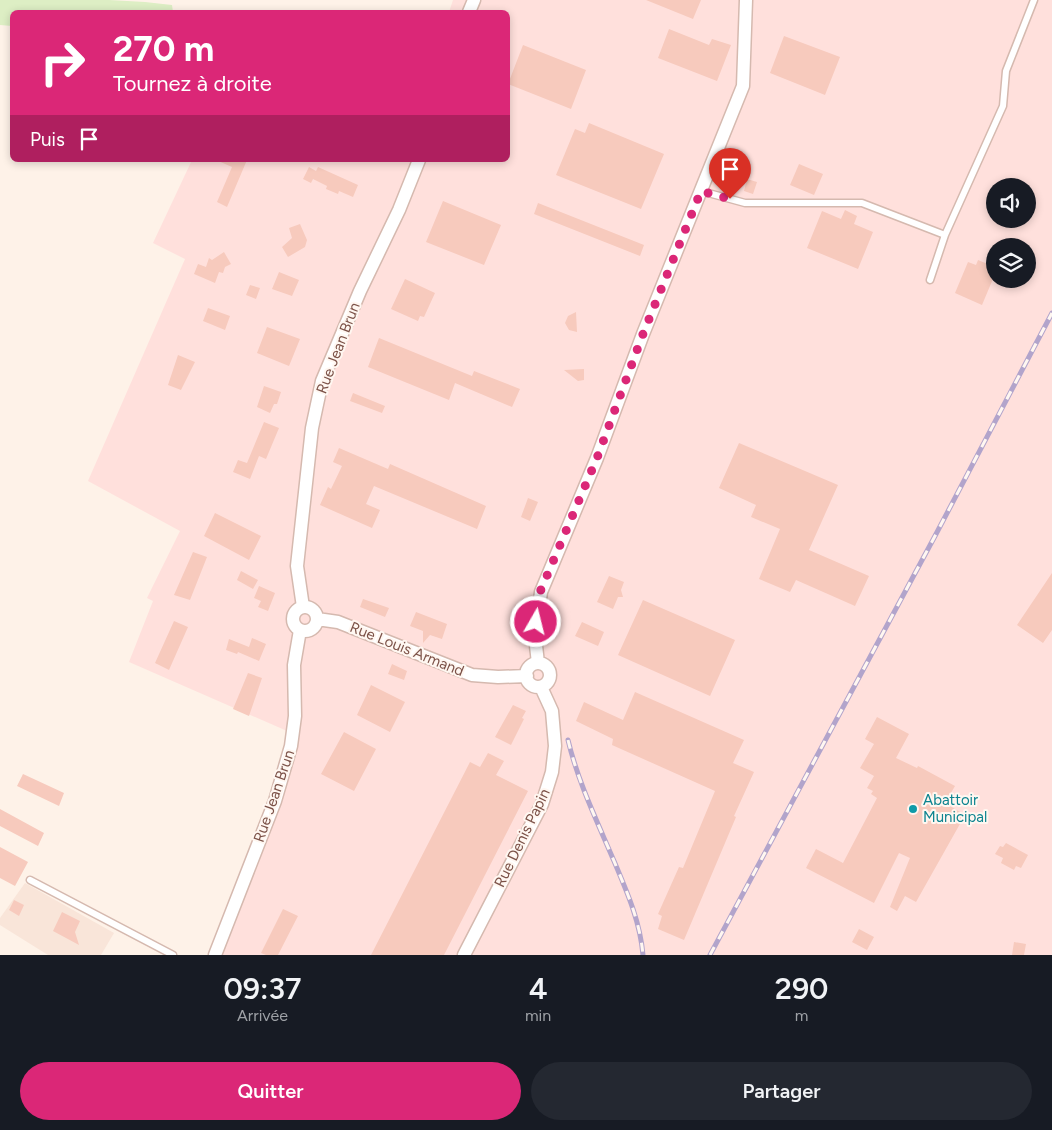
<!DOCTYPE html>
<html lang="fr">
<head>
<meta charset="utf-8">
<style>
  body { margin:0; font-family:Figtree,sans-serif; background:#242831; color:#f1f3f6; height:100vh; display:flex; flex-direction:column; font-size:19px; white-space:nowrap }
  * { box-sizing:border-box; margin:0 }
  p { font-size:16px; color:#9ea1a6 }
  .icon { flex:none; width:28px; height:28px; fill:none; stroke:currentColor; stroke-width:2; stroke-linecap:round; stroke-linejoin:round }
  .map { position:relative; height:955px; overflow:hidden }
  .details { display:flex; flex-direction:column; background:#171b24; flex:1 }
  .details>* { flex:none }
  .guide { position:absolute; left:10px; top:10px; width:500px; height:152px; border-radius:8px; box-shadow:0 2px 8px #0003; background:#db2777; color:#fff; overflow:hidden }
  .buttons { position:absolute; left:986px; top:178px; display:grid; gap:10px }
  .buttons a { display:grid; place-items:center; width:50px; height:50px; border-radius:50%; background:#171b24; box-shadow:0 2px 8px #0003; font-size:25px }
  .pin { position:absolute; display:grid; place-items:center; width:42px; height:42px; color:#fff; margin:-51px -21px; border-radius:50% 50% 50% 0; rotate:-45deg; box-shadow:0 0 5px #0007 }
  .pin .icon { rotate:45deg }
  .me { position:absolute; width:55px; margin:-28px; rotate:8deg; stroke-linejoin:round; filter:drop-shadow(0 0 4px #0008) }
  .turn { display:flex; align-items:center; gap:18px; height:105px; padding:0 20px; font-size:22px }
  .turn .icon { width:65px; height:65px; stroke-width:2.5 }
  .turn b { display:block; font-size:35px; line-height:42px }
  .then { display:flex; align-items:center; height:48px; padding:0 20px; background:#0003; gap:10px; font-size:19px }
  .eta { display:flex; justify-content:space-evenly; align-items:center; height:85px; text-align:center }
  .eta b { font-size:30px; font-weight:600; line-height:35px }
  .cta { display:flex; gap:10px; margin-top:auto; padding:10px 20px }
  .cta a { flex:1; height:58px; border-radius:30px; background:#db2777; color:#fff; font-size:20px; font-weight:600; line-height:58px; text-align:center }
  .cta a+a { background:#242831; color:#f1f3f6 }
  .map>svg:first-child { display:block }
</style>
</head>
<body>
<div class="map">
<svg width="1052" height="955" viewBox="0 0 1052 955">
  <rect width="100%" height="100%" fill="#fef2e8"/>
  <!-- residential -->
  <path fill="#f9e5d9" d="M 25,883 L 114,933 L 101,955 L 48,955 L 0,925 L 0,918 Z"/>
  <!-- commercial -->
  <path fill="#ffe0dc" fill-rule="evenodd" d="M 453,0 L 1052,0 L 1052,955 L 216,955 L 294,734 L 129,662 L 153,601 L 147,598 L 180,531 L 88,481 L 185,259 L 153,243 L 192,160 L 508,160 L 508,12 L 449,12 ZM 995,186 L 1028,186 L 1028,219 L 995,219 ZM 995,246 L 1028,246 L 1028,279 L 995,279 Z"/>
  <!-- green -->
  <path fill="#ddeec4" d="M 0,0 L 109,0 L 145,2 L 172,5 L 173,12 L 12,12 L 12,26 L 0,25 Z"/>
  <!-- building -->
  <path fill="#f7cabd" d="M 646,0 L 701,0 L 693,19 Z
    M 669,29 L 709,45 L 712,39 L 731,45 L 717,81 L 658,58 Z
    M 784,36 L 840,57 L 825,95 L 770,73 Z
    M 523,45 L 586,70 L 571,109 L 508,84 Z
    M 589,123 L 664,154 L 641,209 L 556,175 L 575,129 L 585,133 Z
    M 216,160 L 247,160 L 227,207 L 217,202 L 232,167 Z
    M 799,164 L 823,174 L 814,195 L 790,185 Z
    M 309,167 L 316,171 L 318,167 L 358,185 L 353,197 L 339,191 L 338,194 L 326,189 L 327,186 L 313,179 L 311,183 L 303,179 Z
    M 747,179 L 757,182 L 753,194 L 744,191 Z
    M 443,201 L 501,225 L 484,265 L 426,242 Z
    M 538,203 L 644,245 L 640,256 L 534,214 Z
    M 845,210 L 857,216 L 854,224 L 873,232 L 858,269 L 807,248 L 822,211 L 841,219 Z
    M 300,224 L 307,240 L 305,247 L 288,257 L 282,247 L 292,238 L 289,228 Z
    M 224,252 L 231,264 L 225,267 L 223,273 L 219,272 L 215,283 L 194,274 L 198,264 L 206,267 L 209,258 L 212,260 Z
    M 978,260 L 995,267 L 995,274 L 982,305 L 955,293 L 968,262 L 976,265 Z
    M 279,272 L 299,280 L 292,296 L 272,289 Z
    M 405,279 L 435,293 L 424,317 L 420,316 L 418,321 L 391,309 Z
    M 250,285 L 260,288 L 256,299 L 246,295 Z
    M 208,308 L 230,316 L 225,330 L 203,321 Z
    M 576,312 L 577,332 L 569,330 L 565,323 L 568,316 Z
    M 267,327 L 300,339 L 289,366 L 257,353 Z
    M 379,338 L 472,376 L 474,371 L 520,389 L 512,407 L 455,383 L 449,400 L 368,367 Z
    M 178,355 L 195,362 L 181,390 L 168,385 Z
    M 584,369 L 584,380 L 578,381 L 564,370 Z
    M 264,386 L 281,392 L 277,404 L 274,404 L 270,413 L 257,407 Z
    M 353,393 L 385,406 L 382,413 L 350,401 Z
    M 264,422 L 279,428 L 266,459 L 259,456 L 250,479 L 233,472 L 238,460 L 247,463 Z
    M 739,443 L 838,485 L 809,550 L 869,576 L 855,606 L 796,580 L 790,592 L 759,579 L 780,529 L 751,517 L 756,505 L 719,488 Z
    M 339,448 L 388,469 L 390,464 L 486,506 L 477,529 L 374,486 L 366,504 L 380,510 L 372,528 L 320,505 L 328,487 L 331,489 L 342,466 L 333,462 Z
    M 528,498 L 538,502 L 530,521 L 521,517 Z
    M 215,513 L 261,536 L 249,560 L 204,536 Z
    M 193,552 L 207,557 L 190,600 L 174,595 Z
    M 241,571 L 258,580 L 253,589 L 237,580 Z
    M 1052,573 L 1052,630 L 1043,643 L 1017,625 Z
    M 609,576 L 624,582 L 621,590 L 623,597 L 618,597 L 613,609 L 597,602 Z
    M 259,586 L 275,593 L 268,611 L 258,607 L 261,601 L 254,598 Z
    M 363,599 L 389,608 L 385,617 L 360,607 Z
    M 643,600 L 735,640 L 710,696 L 618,655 Z
    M 416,612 L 447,624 L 442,639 L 430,635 L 423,643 L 423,631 L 410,626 Z
    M 174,621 L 188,627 L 169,670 L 155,663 Z
    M 582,622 L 604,632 L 598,646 L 575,636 Z
    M 252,638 L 266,644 L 259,661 L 238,652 L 237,654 L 226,650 L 229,639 L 249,647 Z
    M 392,664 L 407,671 L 404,680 L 388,674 Z
    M 248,673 L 262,678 L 249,716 L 233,709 Z
    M 371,685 L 405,702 L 390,732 L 357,715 Z
    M 635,692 L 744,740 L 733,763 L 754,772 L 734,816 L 736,817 L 684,940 L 658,929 L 662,916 L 658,914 L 679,867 L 683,868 L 715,791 L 612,745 L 613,739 L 576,721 L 584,702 L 623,720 Z
    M 513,705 L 526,711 L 522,718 L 524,719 L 511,745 L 495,737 Z
    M 877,717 L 909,734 L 896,758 L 917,768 L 918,766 L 955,786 L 945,803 L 965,815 L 916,902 L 905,896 L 897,911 L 890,907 L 910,858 L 899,853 L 874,903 L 806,868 L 816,849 L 843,863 L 877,798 L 871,794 L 873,791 L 867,788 L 874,776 L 860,768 L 874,744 L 865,739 Z
    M 344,732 L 376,749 L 354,791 L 321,774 Z
    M 488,753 L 504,761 L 496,775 L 528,791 L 444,955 L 371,955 L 470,762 L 480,767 Z
    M 23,774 L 64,793 L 59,806 L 17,786 Z
    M 0,809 L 44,833 L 38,846 L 0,826 Z
    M 1006,843 L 1028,855 L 1021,868 L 1016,866 L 1014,870 L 1001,863 L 1003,858 L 995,854 L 1000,846 L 1003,847 Z
    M 0,847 L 28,862 L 15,886 L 0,878 Z
    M 14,900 L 24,905 L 19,916 L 9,910 Z
    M 283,909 L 298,916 L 278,955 L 266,955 L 261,953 Z
    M 62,912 L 80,921 L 75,932 L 79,945 L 53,931 Z
    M 859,929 L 874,937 L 867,950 L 852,942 Z
    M 1014,942 L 1026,944 L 1024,955 L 1012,955 Z"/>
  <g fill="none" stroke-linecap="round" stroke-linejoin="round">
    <!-- service casing -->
    <g stroke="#d5b9af" stroke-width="9">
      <path id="service" d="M 701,191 L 745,203 L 862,203 L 945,235
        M 930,280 L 945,235 L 1003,106 L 1006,71 L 1034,0
        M 30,880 L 173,955"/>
    </g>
    <!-- minor casing -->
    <g stroke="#d5b9af" stroke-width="15">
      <path id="minor" d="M 469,12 L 474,0
        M 303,607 L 297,566 L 312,428 L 322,381 L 360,291 L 399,210 L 419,160
        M293 619a12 12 0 1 1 24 0a12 12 0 1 1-24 0Z
        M 317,619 L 338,622 L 472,675 L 498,677 L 527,676
        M 538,663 L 535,637 L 541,592 L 597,458 L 643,334 L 743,86 L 746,0
        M526 675a12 12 0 1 1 24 0a12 12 0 1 1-24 0Z
        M 215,955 L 275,801 L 291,746 L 295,716 L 294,665 L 300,630
        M 464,955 L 542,804 L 552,772 L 555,746 L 552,711 L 541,687"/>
    </g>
    <!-- service -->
    <use href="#service" stroke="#fff" stroke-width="6"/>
    <!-- minor -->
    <use href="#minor" stroke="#fff" stroke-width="12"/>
    <!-- rail casing -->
    <g stroke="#b2a4cb" stroke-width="5">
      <path id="rail" d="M 568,740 C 578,782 597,821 614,861 C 627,892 640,921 643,955
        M 710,955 L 935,536 L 1052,313"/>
    </g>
    <!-- rail -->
    <use href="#rail" stroke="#fff7f1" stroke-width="3" stroke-dasharray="9" stroke-linecap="butt"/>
  </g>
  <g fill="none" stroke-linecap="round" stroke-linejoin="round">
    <!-- route -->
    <path stroke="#db2777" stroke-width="9" stroke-dasharray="0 16.2" d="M 536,622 L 540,592 L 597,458 L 643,334 L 701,191 L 730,199"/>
  </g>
  <!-- markers -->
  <circle fill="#0f9aa8" stroke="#fff7f1" stroke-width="2" cx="913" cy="809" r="5"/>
  <g text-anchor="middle" stroke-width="4" stroke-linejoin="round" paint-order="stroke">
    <!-- street labels -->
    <g font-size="15" fill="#7c5248" stroke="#fff7f1">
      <text transform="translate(338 348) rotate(-69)" y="5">Rue Jean Brun</text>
      <text transform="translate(407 649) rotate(22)" y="5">Rue Louis Armand</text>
      <text transform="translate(274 796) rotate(-71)" y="5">Rue Jean Brun</text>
      <text transform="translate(522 838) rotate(-64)" y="5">Rue Denis Papin</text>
    </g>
    <!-- culture labels -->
    <g font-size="15" fill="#0d838f" stroke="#fff7f1" text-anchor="start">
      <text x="923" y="805">Abattoir<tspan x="923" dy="17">Municipal</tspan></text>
    </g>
  </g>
</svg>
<div class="buttons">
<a><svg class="icon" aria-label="sound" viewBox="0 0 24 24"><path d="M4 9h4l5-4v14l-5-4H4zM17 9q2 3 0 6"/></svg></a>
<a><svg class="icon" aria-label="layers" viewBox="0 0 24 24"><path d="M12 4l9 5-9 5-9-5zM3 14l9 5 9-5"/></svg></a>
</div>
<div class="pin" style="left:730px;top:199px;background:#d93025"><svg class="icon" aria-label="arrive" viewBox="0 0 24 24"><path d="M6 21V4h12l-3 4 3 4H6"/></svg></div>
<svg class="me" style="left:536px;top:622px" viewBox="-20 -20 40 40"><circle r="17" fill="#db2777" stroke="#fff" stroke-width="3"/><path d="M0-11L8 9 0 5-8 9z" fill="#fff"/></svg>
<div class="guide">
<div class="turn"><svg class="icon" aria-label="right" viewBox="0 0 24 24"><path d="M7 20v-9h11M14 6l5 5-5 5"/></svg><div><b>270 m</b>Tournez à droite</div></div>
<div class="then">Puis<svg class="icon" aria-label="arrive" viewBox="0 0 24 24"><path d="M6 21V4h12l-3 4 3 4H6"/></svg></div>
</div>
</div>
<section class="details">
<div class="eta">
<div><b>09:37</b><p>Arrivée</p></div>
<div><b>4</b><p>min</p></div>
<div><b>290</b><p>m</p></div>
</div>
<div class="cta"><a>Quitter</a><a>Partager</a></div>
</section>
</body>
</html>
